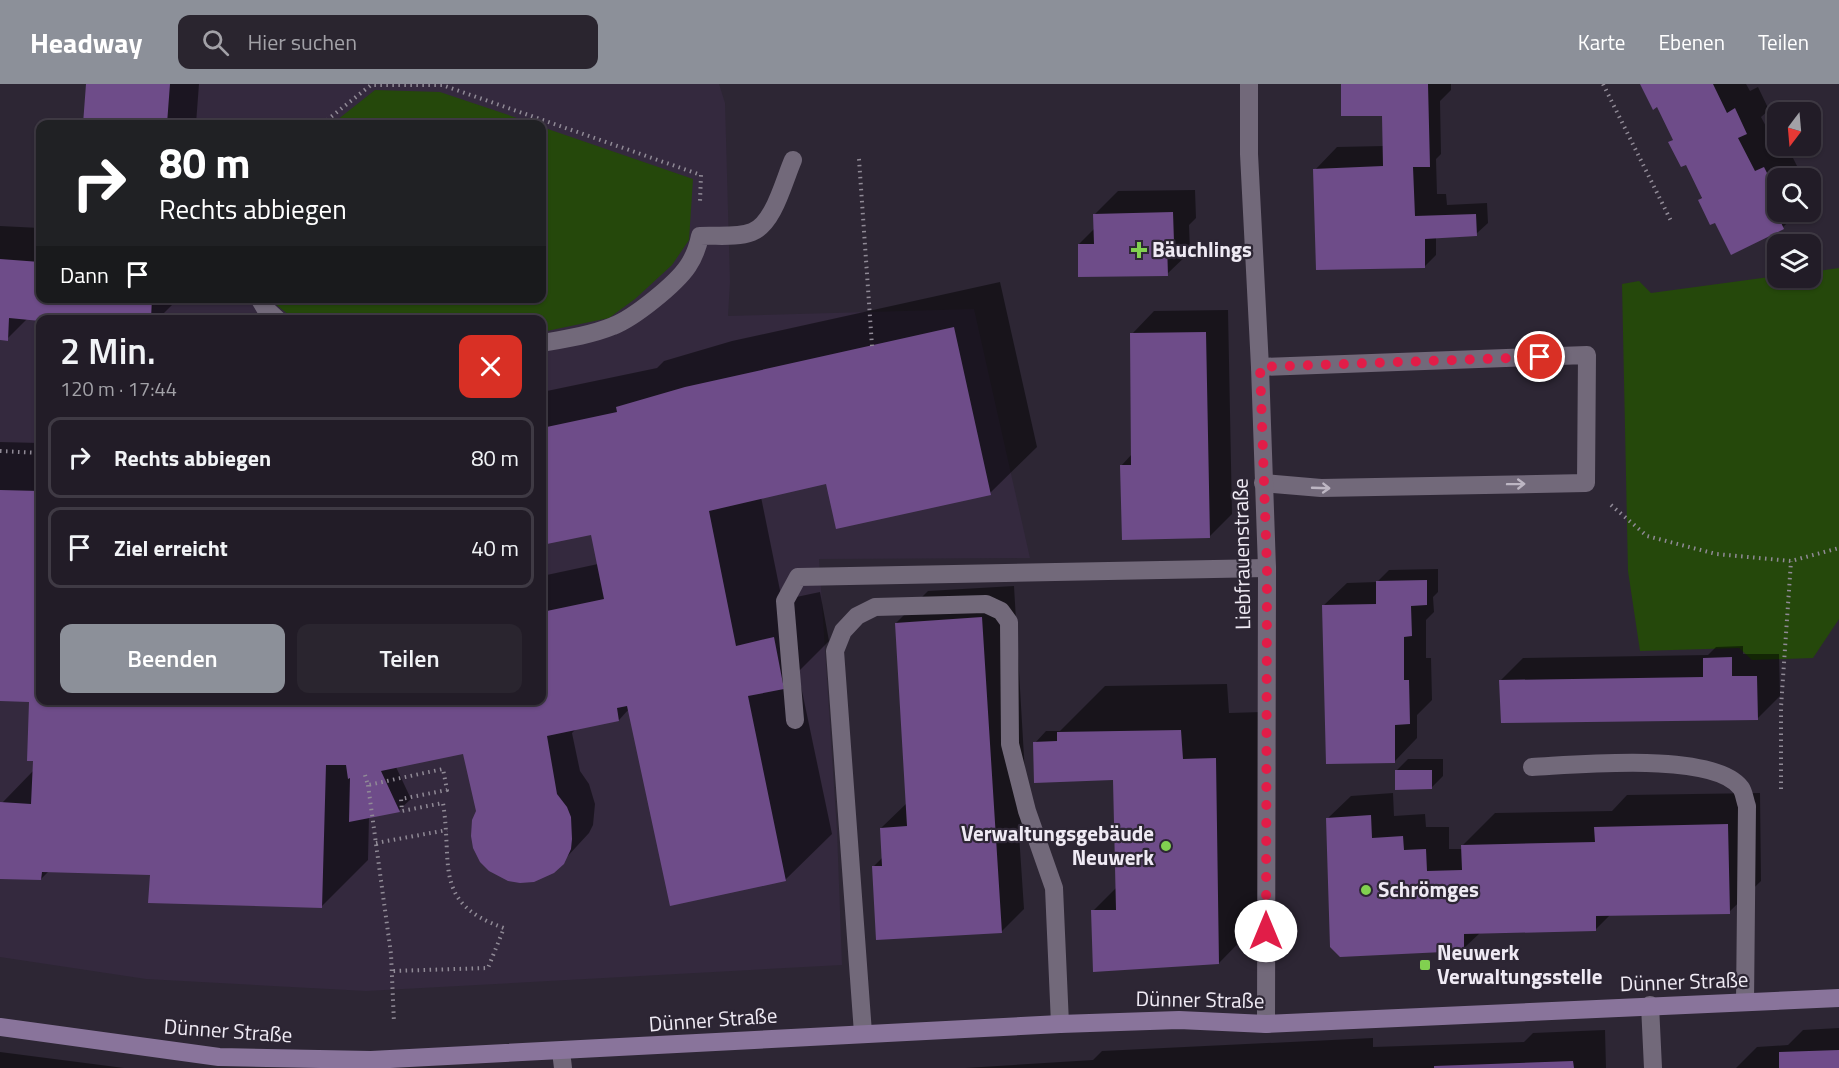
<!DOCTYPE html>
<html lang="de">
<head>
<meta charset="utf-8">
<style>
  body { margin:0; font-family:"Titillium Web",sans-serif; background:#2a252f; color:#f1f3f6; height:100vh; display:flex; flex-direction:column; font-size:22px; white-space:nowrap }
  * { box-sizing:border-box; margin:0 }
  p { font-size:20px; color:#a2a1a7 }
  .icon { flex:none; width:33px; height:33px; fill:none; stroke:currentColor; stroke-width:2; stroke-linecap:round; stroke-linejoin:round }
  .map { position:relative; flex:1; overflow:hidden }
  .sheet { position:absolute; left:36px; top:231px; width:510px; height:390px; display:flex; flex-direction:column; background:#221c27; border-radius:12px; box-shadow:0 2px 4px #0004,0 0 0 2px #3f3a44 }
  .sheet>* { flex:none }
  .top-card { position:absolute; left:36px; top:36px; width:510px; height:183px; border-radius:12px; box-shadow:0 2px 4px #0004,0 0 0 2px #3f3a44; background:#202124; color:#fff; overflow:hidden }
  .needle { width:39px; rotate:196deg }
  .buttons { position:absolute; left:1767px; top:18px; display:grid; gap:12px }
  .buttons a { display:grid; place-items:center; width:54px; height:54px; border-radius:12px; background:#221c27; box-shadow:0 2px 4px #0004,0 0 0 2px #3f3a44; font-size:30px }
  .pin { position:absolute; display:grid; place-items:center; width:51px; height:51px; color:#fff; margin:-26px; border:3px solid #fff; border-radius:50%; box-shadow:0 2px 6px #0007 }
  .me { position:absolute; width:66px; margin:-33px; rotate:0deg; stroke-linejoin:round; filter:drop-shadow(0 0 4px #0008) }
  .turn { display:flex; align-items:center; gap:21px; height:126px; padding:0 24px; font-size:27px }
  .turn .icon { width:78px; height:78px; stroke-width:2.5 }
  .turn b { display:block; font-size:42px; line-height:51px }
  .then { display:flex; align-items:center; height:57px; padding:0 24px; background:#0003; gap:12px; font-size:22px }
  .round { display:grid; place-items:center; flex:none; width:63px; height:63px; border-radius:12px; background:#2a252f }
  .summary { display:flex; align-items:center; justify-content:space-between; height:102px; padding:0 24px }
  h1 { font-size:36px; font-weight:600; line-height:45px }
  .primary-button { display:flex; gap:12px; margin-top:auto; padding:12px 24px }
  .primary-button a { flex:1; height:69px; border-radius:12px; background:#8c9099; color:#fff; font-size:24px; font-weight:600; line-height:69px; text-align:center }
  .primary-button a+a { background:#2a252f; color:#f1f3f6 }
  ul { padding:0; list-style:none }
  li { display:flex; align-items:center; gap:18px; height:81px; margin:0 12px 9px; padding:0 12px; border:3px solid #3f3a44; border-radius:12px }
  li div { flex:1 }
  li b { display:block; font-size:22px }
  li em { font-style:normal }
  header { display:flex; align-items:center; gap:36px; box-sizing:border-box; height:84px; padding:0 30px; background:#8c9099; color:#fff }
  header strong { font-size:28px }
  nav { display:flex; gap:33px; margin-inline-start:auto; font-size:21px }
  .search { width:420px; height:54px; background:#2a252f; display:flex; align-items:center; gap:15px; box-sizing:border-box; padding:0 21px; border-radius:12px; color:#a2a1a7; font-size:22px }
  .map>svg:first-child { display:block }
</style>
</head>
<body>
<header>
<strong>Headway</strong>
<div class="search"><svg class="icon" aria-label="search" viewBox="0 0 24 24"><circle cx="10" cy="10" r="6"/><path d="M15 15l6 6"/></svg>Hier suchen</div>
<nav><a>Karte</a><a>Ebenen</a><a>Teilen</a></nav>
</header>
<div class="map">
<svg width="1839" height="984" viewBox="0 0 1839 984">
  <rect width="100%" height="100%" fill="#2d2634"/>
  <!-- built -->
  <path fill="#34293e" d="M 170,0 L 719,0 L 725,19 L 730,198 L 728,232 L 974,225 L 1030,474 L 819,475 L 837,747 L 842,881 L 366,907 L 146,895 L 0,873 L 0,256 L 8,257 L 9,234 L 40,237 L 40,616 L 542,616 L 542,236 L 151,235 L 154,215 L 542,214 L 542,40 L 167,40 Z"/>
  <!-- green -->
  <path fill="#25480b" d="M 375,6 L 440,8 L 535,40 L 332,40 Z
    M 542,43 L 693,95 L 689,156 L 672,181 L 635,215 L 609,234 L 542,248 L 542,236 L 294,235 L 269,215 L 542,214 Z
    M 1839,184 L 1839,535 L 1813,574 L 1752,576 L 1739,564 L 1640,567 L 1628,487 L 1622,200 L 1639,197 L 1651,209 L 1777,192 L 1810,194 L 1811,188 Z"/>
  <!-- shadow -->
  <path fill="#0007" d="M 87,0 L 199,0 L 196,40 L 84,40 Z
    M 1342,0 L 1451,0 L 1451,6 L 1440,17 L 1441,70 L 1436,75 L 1437,110 L 1446,110 L 1447,121 L 1487,119 L 1488,139 L 1476,150 L 1436,153 L 1436,171 L 1425,182 L 1315,86 L 1337,63 L 1384,62 L 1383,33 Z
    M 1642,0 L 1746,0 L 1750,7 L 1758,3 L 1769,26 L 1761,33 L 1778,65 L 1787,62 L 1798,84 L 1791,90 L 1793,94 L 1778,94 L 1778,128 L 1799,128 L 1783,143 L 1716,137 L 1699,116 L 1703,112 L 1686,79 L 1670,58 L 1674,55 L 1658,21 Z
    M 1195,106 L 1196,134 L 1189,141 L 1190,168 L 1167,190 L 1079,160 L 1095,144 L 1095,130 L 1118,107 Z
    M 0,142 L 40,144 L 40,214 L 173,214 L 173,220 L 157,236 L 28,234 L 7,255 L 0,255 Z
    M 1000,198 L 1037,363 L 990,409 L 827,398 L 761,413 L 782,516 L 820,508 L 829,557 L 798,588 L 832,750 L 785,796 L 629,625 L 619,636 L 576,645 L 572,649 L 580,687 L 589,700 L 595,720 L 593,741 L 589,749 L 553,788 L 478,727 L 464,668 L 396,683 L 411,715 L 399,726 L 369,733 L 368,776 L 321,823 L 151,790 L 49,787 L 41,795 L 0,794 L 0,724 L 2,719 L 34,686 L 30,616 L 0,615 L 0,358 L 40,359 L 40,616 L 542,616 L 542,492 L 598,480 L 592,449 L 542,459 L 542,308 L 657,284 L 664,277 L 732,257 Z
    M 1228,226 L 1232,430 L 1210,452 L 1121,382 L 1132,370 L 1132,250 L 1154,227 Z
    M 1438,485 L 1438,508 L 1433,513 L 1434,528 L 1426,536 L 1426,574 L 1431,574 L 1432,616 L 1417,631 L 1417,654 L 1395,677 L 1324,521 L 1347,499 L 1377,498 L 1389,486 Z
    M 1014,502 L 1028,741 L 1019,750 L 1024,825 L 1001,848 L 873,783 L 883,773 L 881,744 L 907,719 L 896,539 L 928,507 Z
    M 1743,562 L 1743,570 L 1779,570 L 1780,612 L 1757,635 L 1500,597 L 1523,574 L 1708,571 L 1716,563 Z
    M 1227,600 L 1229,629 L 1262,628 L 1265,832 L 1219,879 L 1093,827 L 1117,803 L 1115,694 L 1035,659 L 1046,647 L 1060,647 L 1105,602 Z
    M 1408,675 L 1443,675 L 1443,692 L 1431,704 L 1396,687 Z
    M 1393,709 L 1394,732 L 1425,730 L 1426,743 L 1449,743 L 1449,765 L 1463,765 L 1463,761 L 1495,729 L 1612,727 L 1627,711 L 1760,709 L 1761,797 L 1729,828 L 1611,830 L 1596,845 L 1481,848 L 1463,865 L 1328,734 L 1351,712 Z
    M 1839,944 L 1839,984 L 1736,984 L 1757,963 L 1788,961 L 1803,946 Z
    M 1605,946 L 1606,984 L 965,984 L 1093,976 L 1102,967 L 1373,954 L 1373,963 L 1524,958 L 1533,949 Z
    M 0,968 L 124,984 L 0,984 Z"/>
  <!-- building -->
  <path fill="#6e4c89" d="M 86,0 L 170,0 L 167,40 L 83,40 Z
    M 1341,0 L 1428,0 L 1430,83 L 1413,83 L 1415,132 L 1476,130 L 1477,152 L 1425,155 L 1425,184 L 1316,186 L 1313,85 L 1383,82 L 1382,32 L 1341,32 Z
    M 1640,0 L 1713,0 L 1727,29 L 1735,24 L 1747,50 L 1738,54 L 1755,87 L 1764,83 L 1776,107 L 1768,111 L 1784,145 L 1731,171 L 1715,139 L 1710,141 L 1698,116 L 1702,114 L 1686,81 L 1681,83 L 1668,58 L 1673,56 L 1657,23 L 1653,26 Z
    M 1173,128 L 1174,158 L 1167,159 L 1168,192 L 1078,193 L 1078,160 L 1094,160 L 1093,130 Z
    M 0,175 L 40,178 L 40,214 L 152,214 L 151,236 L 40,237 L 9,234 L 8,257 L 0,256 Z
    M 954,243 L 991,411 L 836,445 L 826,400 L 709,427 L 736,562 L 774,553 L 784,605 L 748,612 L 786,797 L 670,822 L 627,622 L 617,624 L 619,637 L 547,652 L 557,710 L 567,723 L 571,733 L 572,755 L 571,765 L 564,780 L 554,789 L 534,798 L 520,799 L 508,797 L 489,787 L 480,778 L 473,764 L 471,752 L 472,736 L 476,727 L 463,670 L 381,687 L 400,728 L 349,738 L 350,694 L 348,695 L 346,681 L 326,681 L 322,824 L 148,819 L 150,791 L 42,788 L 41,796 L 0,795 L 0,718 L 31,720 L 33,677 L 27,677 L 29,618 L 0,617 L 0,406 L 40,407 L 40,616 L 542,616 L 542,528 L 604,515 L 591,451 L 542,461 L 542,344 L 617,328 L 616,323 L 685,303 Z
    M 1206,248 L 1210,454 L 1122,456 L 1120,381 L 1131,381 L 1130,249 Z
    M 1427,496 L 1427,521 L 1411,522 L 1412,552 L 1404,553 L 1404,596 L 1409,596 L 1410,640 L 1395,641 L 1395,679 L 1326,680 L 1322,521 L 1376,520 L 1376,497 Z
    M 982,533 L 1002,849 L 876,856 L 872,782 L 882,782 L 880,744 L 907,742 L 895,539 Z
    M 1732,573 L 1732,592 L 1757,592 L 1758,636 L 1501,639 L 1499,596 L 1703,593 L 1703,574 Z
    M 1181,646 L 1183,675 L 1216,674 L 1219,880 L 1093,888 L 1091,826 L 1116,826 L 1113,696 L 1034,699 L 1033,658 L 1057,657 L 1057,648 Z
    M 1395,686 L 1432,686 L 1432,705 L 1395,706 Z
    M 1371,731 L 1372,754 L 1403,752 L 1404,766 L 1426,765 L 1427,787 L 1462,786 L 1461,761 L 1595,758 L 1594,743 L 1728,740 L 1730,830 L 1596,832 L 1596,847 L 1464,850 L 1464,867 L 1340,873 L 1330,863 L 1326,734 Z
    M 1839,966 L 1839,984 L 1779,984 L 1779,968 Z
    M 1573,977 L 1574,984 L 1434,984 L 1434,982 Z"/>
  <g fill="none" stroke-linecap="round" stroke-linejoin="round">
    <!-- path -->
    <path stroke="#908a96" stroke-width="4" stroke-dasharray="1.5 4.5" stroke-linecap="butt" d="M 1603,0 L 1672,139
      M 322,40 L 371,1 L 442,1 L 701,91 L 700,118
      M 859,75 L 872,262
      M 0,367 L 40,369
      M 1611,421 L 1647,452 L 1716,470 L 1791,477 L 1839,464
      M 365,691 L 368,701 L 443,685 L 447,706 L 401,715 L 402,727 L 443,719 C 453,781 432,819 504,844 L 488,884 L 392,887
      M 368,701 L 391,870 L 394,939
      M 1781,705 L 1781,623 L 1791,477
      M 376,759 L 447,746"/>
    <!-- lane -->
    <path stroke="#72697a" stroke-width="18" d="M 259,214 L 265,224 L 278,236
      M 542,259 C 565,255 591,251 613,242 C 634,234 676,200 688,182 C 694,173 698,162 700,152 C 716,151 736,154 752,148 C 774,140 784,96 793,76
      M 1260,283 L 1587,271 L 1586,399 L 1321,404 L 1263,399
      M 795,636 L 785,517 L 798,493 L 1267,484
      M 1532,683 C 1576,681 1714,667 1741,704 C 1744,708 1745,717 1747,722 L 1745,918
      M 863,949 L 835,567 L 843,547 L 857,532 L 875,523 L 986,520 L 1001,527 L 1009,538 L 1010,660 L 1027,727 L 1054,804 L 1060,940"/>
    <!-- street -->
    <path stroke="#72697a" stroke-width="18" d="M 1249,0 L 1249,70 L 1260,283 L 1267,484 L 1266,940
      M 1650,921 L 1653,984
      M 561,967 L 563,984"/>
    <!-- secondary -->
    <path stroke="#89749b" stroke-width="18" d="M 0,943 L 219,973 L 371,976 L 1060,940 L 1179,936 L 1266,940 L 1839,914"/>
  </g>
  <!-- one-way arrows -->
  <defs><path id="oneway-shaft" d="M-6 0H5M1.5-3L5.5 0L1.5 3" fill="none" stroke-width="1.6" stroke-linecap="round" stroke-linejoin="round" transform="scale(1.5)"/></defs>
  <g stroke="#bdb6c3">
    <use href="#oneway-shaft" transform="translate(1516 400) rotate(-1)"/>
    <use href="#oneway-shaft" transform="translate(1321 404) rotate(2)"/>
  </g>
  <g fill="none" stroke-linecap="round" stroke-linejoin="round">
    <!-- route -->
    <path stroke="#e11d48" stroke-width="10" stroke-dasharray="0 18" d="M 1266,847 L 1267,484 L 1260,283 L 1540,273"/>
  </g>
  <!-- markers -->
  <g fill="#81d050" stroke="#2d2634" stroke-width="2">
    <path d="M1136 157h6v6h6v6h-6v6h-6v-6h-6v-6h6z"/>
    <circle cx="1166" cy="762" r="6"/>
    <circle cx="1366" cy="806" r="6"/>
    <rect x="1419" y="875" width="12" height="12" rx="3"/>
  </g>
  <g text-anchor="middle" stroke-width="4.5" stroke-linejoin="round" paint-order="stroke">
    <!-- poi labels -->
    <g font-size="21" font-weight="bold" fill="#efeaf4" stroke="#2d2634" text-anchor="start">
      <text x="1152" y="173">Bäuchlings</text>
      <text x="1154" y="757" text-anchor="end">Verwaltungsgebäude<tspan x="1154" dy="24">Neuwerk</tspan></text>
      <text x="1378" y="813">Schrömges</text>
      <text x="1437" y="876">Neuwerk<tspan x="1437" dy="24">Verwaltungsstelle</tspan></text>
    </g>
    <!-- street labels -->
    <g font-size="21" fill="#efeaf4" stroke="#2d2634">
      <text transform="translate(1242 470) rotate(-91)" y="7">Liebfrauenstraße</text>
      <text transform="translate(1684 898) rotate(-2)" y="7">Dünner Straße</text>
      <text transform="translate(1200 916) rotate(1)" y="7">Dünner Straße</text>
      <text transform="translate(713 936) rotate(-4)" y="7">Dünner Straße</text>
      <text transform="translate(228 947) rotate(4)" y="7">Dünner Straße</text>
    </g>
  </g>
</svg>
<div class="buttons">
<a><svg class="needle" viewBox="-14 -14 28 28"><path d="M0-13l5 13h-10z" fill="#e53935"/><path d="M0 13l5-13h-10z" fill="#a2a1a7"/></svg></a>
<a><svg class="icon" aria-label="search" viewBox="0 0 24 24"><circle cx="10" cy="10" r="6"/><path d="M15 15l6 6"/></svg></a>
<a><svg class="icon" aria-label="layers" viewBox="0 0 24 24"><path d="M12 4l9 5-9 5-9-5zM3 14l9 5 9-5"/></svg></a>
</div>
<div class="pin" style="left:1540px;top:273px;background:#d93025"><svg class="icon" aria-label="arrive" viewBox="0 0 24 24"><path d="M6 21V4h12l-3 4 3 4H6"/></svg></div>
<svg class="me" style="left:1266px;top:847px" viewBox="-20 -20 40 40"><circle r="19" fill="#fff"/><path d="M0-13L10 11 0 6-10 11z" fill="#e11d48"/></svg>
<div class="top-card">
<div class="turn"><svg class="icon" aria-label="right" viewBox="0 0 24 24"><path d="M7 20v-9h11M14 6l5 5-5 5"/></svg><div><b>80 m</b>Rechts abbiegen</div></div>
<div class="then">Dann<svg class="icon" aria-label="arrive" viewBox="0 0 24 24"><path d="M6 21V4h12l-3 4 3 4H6"/></svg></div>
</div>
<section class="sheet">
<div class="summary"><div><h1>2 Min.</h1><p>120 m · 17:44</p></div><a class="round" style="background:#d93025;color:#fff"><svg class="icon" aria-label="close" viewBox="0 0 24 24"><path d="M6 6l12 12M18 6L6 18"/></svg></a></div>
<ul>
<li><svg class="icon" aria-label="right" viewBox="0 0 24 24"><path d="M7 20v-9h11M14 6l5 5-5 5"/></svg><div><b>Rechts abbiegen</b></div><em>80 m</em></li>
<li><svg class="icon" aria-label="arrive" viewBox="0 0 24 24"><path d="M6 21V4h12l-3 4 3 4H6"/></svg><div><b>Ziel erreicht</b></div><em>40 m</em></li>
</ul>
<div class="primary-button"><a>Beenden</a><a>Teilen</a></div>
</section>
</div>
</body>
</html>
